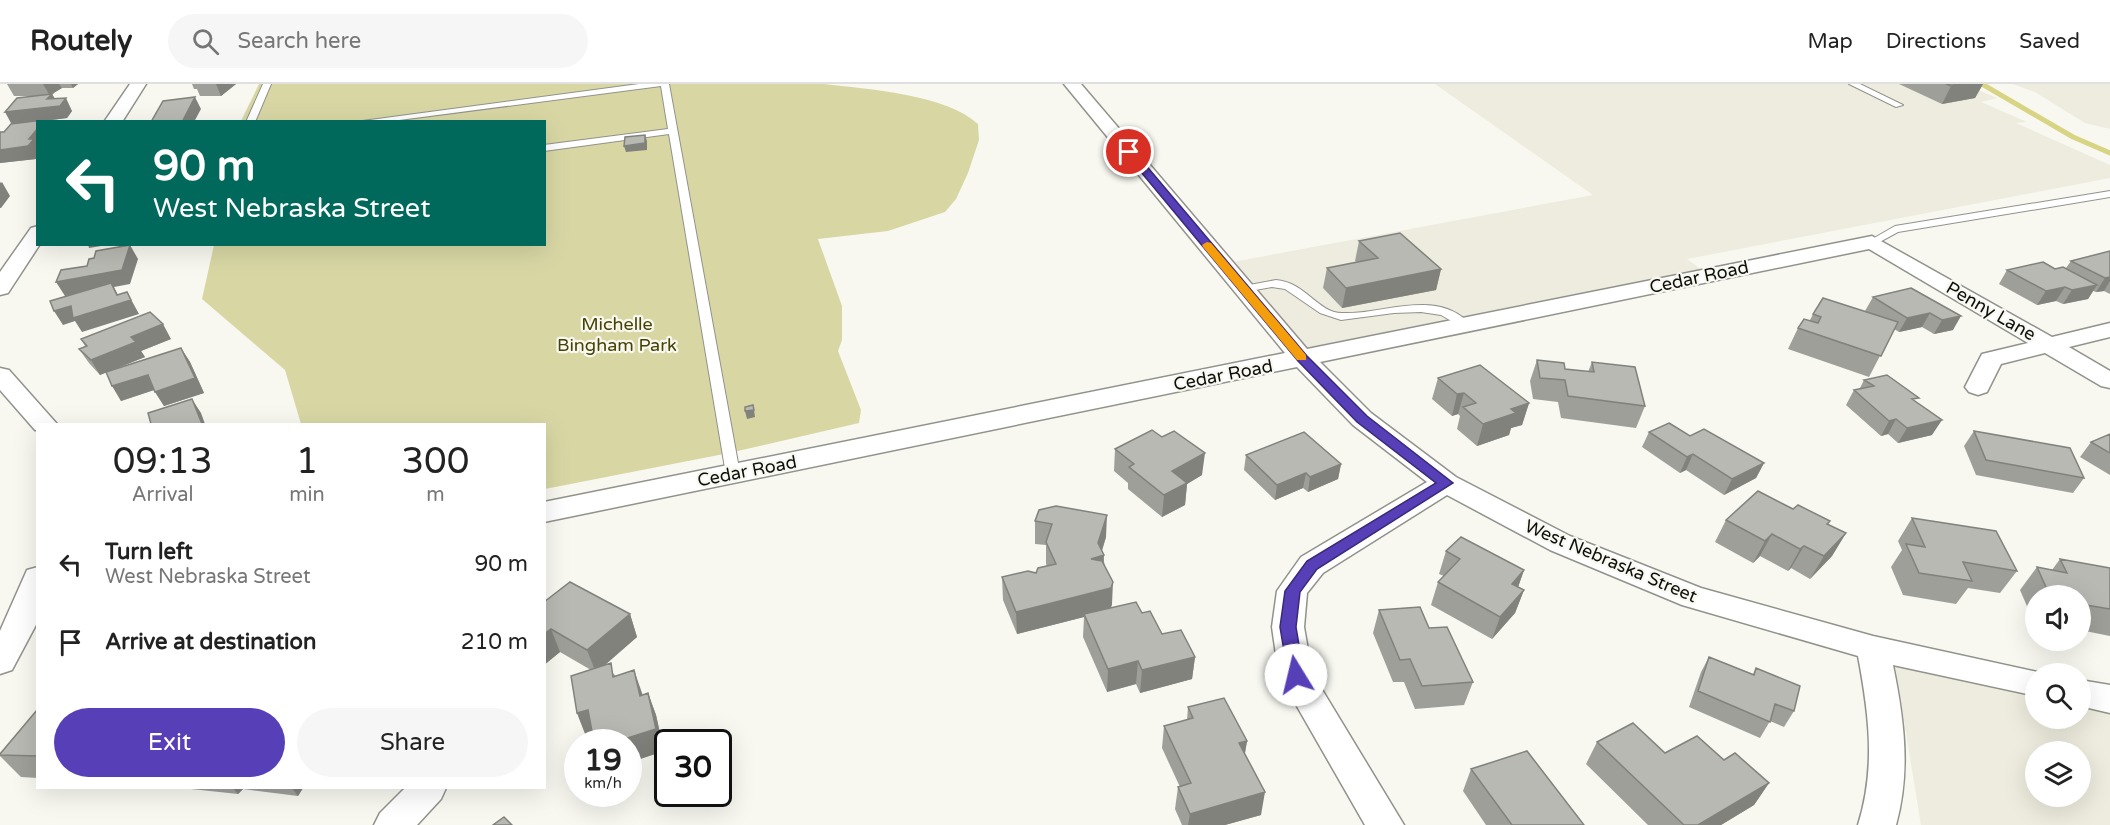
<!DOCTYPE html>
<html lang="en">
<head>
<meta charset="utf-8">
<style>
  body { margin:0; font-family:"Varela Round",sans-serif; background:#f6f6f6; color:#222; height:100vh; display:flex; flex-direction:column; font-size:22px; white-space:nowrap }
  * { box-sizing:border-box; margin:0 }
  p { font-size:20px; color:#767676 }
  .icon { flex:none; width:33px; height:33px; fill:none; stroke:currentColor; stroke-width:2; stroke-linecap:round; stroke-linejoin:round }
  .map { position:relative; flex:1; overflow:hidden }
  .side { position:absolute; left:36px; top:339px; width:510px; height:366px; display:flex; flex-direction:column; background:#fff; border-radius:0px; box-shadow:0 6px 24px #0002 }
  .side>* { flex:none }
  .hud { position:absolute; left:36px; top:36px; width:510px; height:126px; border-radius:0px; box-shadow:0 6px 24px #0002; background:#00695c; color:#fff; overflow:hidden }
  .tools { position:absolute; left:2025px; top:501px; display:grid; gap:12px }
  .tools a { display:grid; place-items:center; width:66px; height:66px; border-radius:50%; background:#fff; box-shadow:0 6px 24px #0002; font-size:30px }
  .speed { position:absolute; left:564px; top:645px; display:flex; gap:12px; font-size:30px; font-weight:700; text-align:center }
  .speed>* { display:grid; place-content:center; width:78px; height:78px; border-radius:50%; background:#fff; box-shadow:0 6px 24px #0002; line-height:1 }
  .speed small { font-size:15px; font-weight:400 }
  .speed .limit { border:3px solid #111; border-radius:9px; background:#fff; color:#111 }
  .pin { position:absolute; display:grid; place-items:center; width:51px; height:51px; color:#fff; margin:-26px; border:3px solid #fff; border-radius:50%; box-shadow:0 2px 6px #0007 }
  .me { position:absolute; width:66px; margin:-33px; rotate:351deg; stroke-linejoin:round; filter:drop-shadow(0 0 4px #0008) }
  .turn { display:flex; align-items:center; gap:21px; height:126px; padding:0 18px; font-size:27px }
  .turn .icon { width:78px; height:78px; stroke-width:2.5 }
  .turn b { display:block; font-size:42px; line-height:51px }
  .eta { display:flex; justify-content:space-evenly; align-items:center; height:102px; text-align:center }
  .eta b { font-size:36px; font-weight:600; line-height:42px }
  .primary-button { display:flex; gap:12px; margin-top:auto; padding:12px 18px }
  .primary-button a { flex:1; height:69px; border-radius:36px; background:#573fb7; color:#fff; font-size:24px; font-weight:600; line-height:69px; text-align:center }
  .primary-button a+a { background:#f6f6f6; color:#222 }
  ul { padding:0; list-style:none }
  li { display:flex; align-items:center; gap:18px; height:78px; padding:0 18px }
  li div { flex:1 }
  li b { display:block; font-size:22px }
  li em { font-style:normal }
  header { display:flex; align-items:center; gap:36px; box-sizing:border-box; height:84px; padding:0 30px; background:#fff; border-bottom:2px solid #e0e0e0 }
  header strong { font-size:28px }
  nav { display:flex; gap:33px; margin-inline-start:auto; font-size:21px }
  .search { width:420px; height:54px; background:#f6f6f6; display:flex; align-items:center; gap:15px; box-sizing:border-box; padding:0 21px; border-radius:33px; color:#767676; font-size:22px }
  .map>svg:first-child { display:block }
</style>
</head>
<body>
<header>
<strong>Routely</strong>
<div class="search"><svg class="icon" aria-label="search" viewBox="0 0 24 24"><circle cx="10" cy="10" r="6"/><path d="M15 15l6 6"/></svg>Search here</div>
<nav><a>Map</a><a>Directions</a><a>Saved</a></nav>
</header>
<div class="map">
<svg width="2110" height="741" viewBox="0 0 2110 741">
  <rect width="100%" height="100%" fill="#f8f8f1"/>
  <!-- built -->
  <path fill="#edecde" fill-rule="evenodd" d="M 1435,0 L 1964,0 L 1997,14 L 1981,18 L 2027,38 L 2016,39 L 2110,81 L 2110,94 L 1687,175 L 1706,189 L 1304,270 L 1227,179 L 1593,111 Z
    M 2013,0 L 2110,0 L 2110,45 L 2085,39 L 2035,8 Z
    M 1894,575 L 2035,608 L 2036,634 L 2080,634 L 2081,618 L 2110,625 L 2110,741 L 1921,741 ZM 2036,668 L 2080,668 L 2080,712 L 2036,712 Z"/>
  <!-- green -->
  <path fill="#d8d7a4" d="M 259,0 L 824,0 C 868,5 945,10 978,40 L 979,56 L 968,89 L 956,115 L 945,128 L 888,147 L 818,155 L 842,222 L 842,256 L 838,267 L 861,326 L 859,339 L 729,369 L 545,405 L 544,340 L 301,340 L 285,286 L 202,215 L 214,161 L 544,160 L 544,38 L 241,37 Z"/>
  <g fill="none" stroke-linecap="round" stroke-linejoin="round">
    <!-- stream -->
    <path stroke="#d7d484" stroke-width="5" d="M 1982,0 L 2073,53 L 2110,69"/>
    <!-- lane casing -->
    <g stroke="#92928c" stroke-width="2">
      <path id="lane" d="M 263,0 L 271,0 L 255,38 L 246,38 Z
        M 639,0 L 669,0 L 740,390 L 733,395 L 726,390 L 669,50 L 544,67 L 544,61 L 668,45 L 661,2 L 384,38 L 355,38 Z
        M 1849,0 L 1860,0 L 1903,21 L 1896,23 Z
        M 2110,107 L 2110,113 L 1898,148 L 1876,160 L 1872,161 L 1867,158 L 1895,142 Z
        M 1276,196 C 1305,198 1318,229 1342,229 C 1383,231 1437,203 1471,241 L 1465,245 L 1441,231 L 1421,228 L 1394,229 L 1341,236 L 1320,229 L 1285,205 L 1272,203 L 1244,208 L 1238,205 L 1244,202 Z"/>
    </g>
    <!-- street casing -->
    <g stroke="#92928c" stroke-width="3">
      <path id="street" d="M 130,0 L 146,0 L 122,38 L 104,38 Z
        M 1064,0 L 1081,0 L 1307,265 L 1872,152 L 2052,253 L 2110,239 L 2110,253 L 2069,263 L 2110,287 L 2110,304 L 2101,302 L 2045,269 L 2001,280 L 1987,308 L 1978,311 L 1969,308 L 1965,303 L 1982,270 L 2028,259 L 1869,165 L 1320,278 L 1371,329 L 1456,393 L 1570,452 L 1701,504 L 1873,552 L 2047,590 L 2036,590 L 2036,612 L 1893,581 C 1904,635 1911,687 1896,741 L 1858,741 C 1876,684 1869,630 1858,572 L 1682,521 L 1550,466 L 1447,411 L 1323,489 L 1307,509 L 1304,543 L 1312,589 L 1404,741 L 1365,741 L 1279,591 L 1272,543 L 1277,507 L 1301,473 L 1427,398 L 1353,341 L 1297,283 L 544,438 L 544,418 L 1285,269 Z
        M 38,142 L 38,160 L 40,160 L 8,209 L 0,211 L 0,188 L 31,144 Z
        M 0,284 L 9,286 L 57,340 L 38,340 L 38,346 L 35,346 L 0,306 Z
        M 38,483 L 38,537 L 12,586 L 0,590 L 0,547 L 27,486 Z
        M 2080,596 L 2110,601 L 2110,629 L 2080,622 Z
        M 405,704 L 446,704 L 441,715 L 417,741 L 374,741 L 380,729 Z"/>
    </g>
    <!-- lane -->
    <use href="#lane" fill="#fff" fill-rule="evenodd"/>
    <!-- street -->
    <use href="#street" fill="#fff" fill-rule="evenodd"/>
  </g>
  <!-- wall -->
  <path fill="#9f9f9a" d="M 7,0 L 78,0 L 73,4 L 62,4 L 52,10 L 55,15 L 72,27 L 67,34 L 44,37 L 36,75 L 0,79 L 0,48 L 4,48 L 12,40 L 32,12 L 14,12 Z
    M 192,0 L 236,0 L 221,12 L 200,12 L 197,5 L 194,5 Z
    M 1899,0 L 1983,0 L 1975,14 L 1942,20 Z
    M 1359,157 L 1441,185 L 1436,206 L 1342,224 L 1323,204 L 1327,184 L 1357,178 L 1355,177 Z
    M 2110,167 L 2110,210 L 2104,207 L 2096,208 L 2093,207 L 2088,215 L 2063,220 L 2056,217 L 2037,221 L 1999,200 L 2007,186 L 2066,184 L 2071,177 Z
    M 1911,204 L 1953,246 L 1934,250 L 1922,243 L 1899,248 L 1894,245 L 1869,293 L 1788,265 L 1798,244 L 1810,236 L 1813,230 L 1865,227 L 1873,213 Z
    M 81,255 L 171,255 L 141,267 L 145,273 L 110,287 L 181,264 L 190,278 L 204,309 L 164,322 L 154,306 L 121,317 L 107,288 L 100,291 L 89,279 L 79,265 L 85,262 Z
    M 1537,276 L 1565,285 L 1588,288 L 1592,278 L 1645,322 L 1636,344 L 1561,334 L 1558,318 L 1533,315 L 1530,297 Z
    M 1438,294 L 1529,319 L 1522,341 L 1511,344 L 1509,351 L 1477,362 L 1457,345 L 1460,332 L 1458,330 L 1452,332 L 1432,315 Z
    M 1864,296 L 1916,318 L 1932,351 L 1898,359 L 1888,350 L 1881,352 L 1846,321 L 1854,306 L 1859,306 Z
    M 1974,347 L 2084,394 L 2073,409 L 1976,391 L 1964,362 Z
    M 1649,348 L 1690,352 L 1764,379 L 1756,394 L 1724,411 L 1686,386 L 1680,389 L 1642,363 Z
    M 2110,350 L 2110,391 L 2080,373 L 2091,358 Z
    M 1115,365 L 1202,391 L 1187,400 L 1185,421 L 1162,433 L 1128,405 L 1128,399 L 1114,387 Z
    M 1246,371 L 1341,380 L 1338,395 L 1308,408 L 1303,404 L 1275,416 L 1244,386 Z
    M 1793,425 L 1830,437 L 1828,441 L 1846,449 L 1832,472 L 1810,495 L 1791,484 L 1788,487 L 1760,472 L 1753,479 L 1715,458 L 1726,436 Z
    M 1039,426 L 1106,453 L 1102,467 L 1112,520 L 1111,524 L 1142,529 L 1162,550 L 1195,573 L 1192,595 L 1140,609 L 1136,600 L 1107,608 L 1083,553 L 1084,533 L 1017,550 L 1003,516 L 1002,493 L 1036,489 L 1047,482 L 1046,480 L 1046,461 L 1035,460 L 1035,437 Z
    M 1912,434 L 2017,487 L 2000,509 L 1968,504 L 1956,520 L 1903,511 L 1891,483 L 1902,466 L 1898,457 Z
    M 1446,467 L 1524,486 L 1518,503 L 1524,506 L 1515,529 L 1492,555 L 1431,521 L 1438,498 L 1444,492 L 1439,490 Z
    M 2060,475 L 2110,484 L 2110,552 L 2080,546 L 2080,512 L 2036,512 L 2036,537 L 2033,536 L 2020,506 L 2037,483 L 2052,486 Z
    M 544,518 L 630,530 L 637,553 L 604,581 L 616,592 L 642,611 L 648,609 L 656,631 L 664,667 L 628,679 L 628,658 L 592,650 L 586,652 L 577,629 L 591,586 L 560,568 L 544,581 Z
    M 1379,526 L 1429,544 L 1473,598 L 1464,621 L 1415,625 L 1404,598 L 1393,598 L 1373,549 Z
    M 1709,573 L 1753,590 L 1756,584 L 1794,627 L 1784,643 L 1770,637 L 1760,654 L 1689,623 L 1701,588 Z
    M 1188,623 L 1247,657 L 1245,670 L 1261,731 L 1225,741 L 1182,741 L 1175,725 L 1178,703 L 1180,703 L 1162,664 L 1164,642 L 1187,636 Z
    M 38,626 L 38,694 L 21,693 L 0,672 L 0,670 Z
    M 1597,658 L 1665,669 L 1724,676 L 1769,699 L 1754,721 L 1721,741 L 1648,741 L 1586,680 Z
    M 1471,685 L 1584,741 L 1486,741 L 1463,707 Z
    M 190,704 L 303,704 L 298,712 L 243,705 L 238,710 L 191,705 Z"/>
  <!-- shaded-wall -->
  <path fill="#82827d" d="M 43,0 L 59,0 L 62,4 L 52,10 L 59,22 L 66,14 L 72,27 L 67,34 L 12,41 L 5,28 L 47,15 L 50,12 Z
    M 71,0 L 78,0 L 73,4 Z
    M 216,0 L 236,0 L 221,12 Z
    M 1965,0 L 1983,0 L 1975,14 L 1942,20 L 1951,2 Z
    M 195,13 L 201,25 L 194,38 L 182,38 Z
    M 38,44 L 38,73 L 36,75 L 0,79 L 0,66 L 29,55 Z
    M 645,51 L 647,57 L 647,66 L 626,68 L 624,62 Z
    M 0,98 L 1,99 L 2,98 L 10,112 L 1,124 L 0,124 Z
    M 88,160 L 113,160 L 89,164 Z
    M 130,161 L 138,175 L 130,200 L 114,203 L 119,213 L 127,208 L 139,230 L 82,248 L 75,237 L 63,241 L 54,227 L 65,212 L 56,198 Z
    M 1441,185 L 1436,206 L 1342,224 L 1346,204 Z
    M 2110,193 L 2110,197 L 2104,207 L 2096,208 L 2105,194 Z
    M 2097,201 L 2088,215 L 2063,220 L 2072,206 Z
    M 2065,203 L 2056,217 L 2037,221 L 2046,207 Z
    M 1930,229 L 1922,243 L 1899,248 L 1907,234 Z
    M 1961,232 L 1953,246 L 1934,250 L 1942,236 Z
    M 163,240 L 171,255 L 141,267 L 145,273 L 100,291 L 91,276 L 131,253 Z
    M 181,264 L 190,278 L 204,309 L 164,322 L 155,308 Z
    M 148,291 L 157,305 L 121,317 L 112,302 Z
    M 1464,309 L 1458,330 L 1452,332 L 1457,310 Z
    M 192,315 L 201,329 L 205,340 L 202,340 Z
    M 1529,319 L 1522,341 L 1511,344 L 1509,351 L 1477,362 L 1483,340 L 1511,325 Z
    M 754,326 L 755,333 L 747,335 L 745,327 Z
    M 1896,335 L 1888,350 L 1881,352 L 1889,337 Z
    M 1942,336 L 1932,351 L 1898,359 L 1907,344 Z
    M 1205,369 L 1202,391 L 1187,400 L 1185,421 L 1162,433 L 1164,411 L 1172,387 Z
    M 1693,370 L 1686,386 L 1680,389 L 1687,373 Z
    M 1764,379 L 1756,394 L 1724,411 L 1732,395 Z
    M 1341,380 L 1338,395 L 1308,408 L 1310,393 Z
    M 1306,389 L 1303,404 L 1275,416 L 1277,401 Z
    M 1107,431 L 1106,453 L 1100,472 L 1104,471 L 1103,494 L 1091,475 L 1098,459 Z
    M 1846,449 L 1832,472 L 1810,495 L 1824,472 Z
    M 1772,450 L 1760,472 L 1753,479 L 1765,457 Z
    M 1804,462 L 1791,484 L 1788,487 L 1800,465 Z
    M 1524,486 L 1516,509 L 1512,500 Z
    M 1113,498 L 1112,520 L 1110,526 L 1084,530 L 1084,533 L 1017,550 L 1016,528 Z
    M 1524,506 L 1515,529 L 1492,555 L 1500,533 Z
    M 630,530 L 637,553 L 596,589 L 587,566 Z
    M 551,545 L 560,568 L 544,581 L 544,550 Z
    M 1195,573 L 1192,595 L 1140,609 L 1142,586 Z
    M 1138,577 L 1136,600 L 1107,608 L 1108,585 Z
    M 634,586 L 642,609 L 648,634 L 640,612 Z
    M 648,609 L 656,631 L 664,667 L 628,679 L 628,658 L 615,658 Z
    M 588,626 L 597,648 L 586,652 L 577,629 Z
    M 1247,657 L 1243,679 L 1239,659 Z
    M 1769,699 L 1754,721 L 1721,741 L 1698,741 Z
    M 233,704 L 242,704 L 243,705 L 238,710 Z
    M 292,704 L 303,704 L 298,712 Z
    M 1265,708 L 1261,731 L 1225,741 L 1188,741 L 1190,730 Z"/>
  <!-- building -->
  <path fill="#b9b9b3" stroke="#82827d" stroke-width="1.5" d="M 1946,0 L 1965,0 L 1951,2 Z
    M 52,10 L 47,15 L 66,14 L 60,22 L 5,28 L 17,14 Z
    M 195,13 L 182,38 L 151,38 L 163,17 Z
    M 43,36 L 42,38 L 38,38 L 38,44 L 29,55 L 34,55 L 28,62 L 0,66 L 0,48 L 4,48 L 11,40 Z
    M 645,51 L 645,59 L 624,62 L 625,53 Z
    M 1400,149 L 1441,185 L 1346,204 L 1327,184 L 1378,174 L 1359,157 Z
    M 130,161 L 122,186 L 56,198 L 61,186 L 87,182 L 89,175 L 94,174 L 96,167 Z
    M 2110,167 L 2110,193 L 2105,194 L 2071,177 Z
    M 2043,178 L 2055,185 L 2063,183 L 2097,201 L 2072,206 L 2065,203 L 2046,207 L 2007,186 Z
    M 111,199 L 117,211 L 127,208 L 131,216 L 73,234 L 71,222 L 54,227 L 50,217 Z
    M 1911,204 L 1961,232 L 1942,236 L 1930,229 L 1907,234 L 1873,213 Z
    M 1823,214 L 1898,238 L 1881,272 L 1798,244 L 1804,235 L 1818,239 L 1821,233 L 1813,230 Z
    M 150,228 L 163,240 L 131,253 L 136,258 L 91,276 L 79,265 L 87,262 L 81,255 Z
    M 181,264 L 195,294 L 155,308 L 148,291 L 112,302 L 106,288 Z
    M 1537,276 L 1564,279 L 1565,285 L 1594,288 L 1592,278 L 1635,283 L 1645,322 L 1568,312 L 1565,296 L 1540,294 Z
    M 1480,281 L 1529,319 L 1511,325 L 1516,329 L 1483,340 L 1463,323 L 1476,319 L 1464,309 L 1457,310 L 1438,294 Z
    M 1887,291 L 1919,314 L 1912,315 L 1942,336 L 1907,344 L 1896,335 L 1889,337 L 1854,306 L 1874,302 L 1864,296 Z
    M 192,315 L 202,340 L 151,340 L 148,329 Z
    M 753,321 L 754,326 L 745,327 L 745,323 Z
    M 1669,339 L 1690,352 L 1704,345 L 1764,379 L 1732,395 L 1693,370 L 1687,373 L 1649,348 Z
    M 1152,346 L 1162,353 L 1174,347 L 1205,369 L 1172,387 L 1187,399 L 1164,411 L 1129,383 L 1134,380 L 1115,365 Z
    M 1974,347 L 2070,364 L 2084,394 L 1986,376 Z
    M 1304,348 L 1341,380 L 1310,393 L 1306,389 L 1277,401 L 1246,371 Z
    M 2110,350 L 2110,369 L 2091,358 Z
    M 1758,407 L 1793,425 L 1798,421 L 1830,437 L 1827,440 L 1846,449 L 1824,472 L 1804,462 L 1800,465 L 1772,450 L 1765,457 L 1726,436 Z
    M 1056,422 L 1107,431 L 1098,459 L 1104,471 L 1091,475 L 1102,477 L 1113,498 L 1111,504 L 1016,528 L 1002,493 L 1028,487 L 1036,489 L 1038,484 L 1056,480 L 1046,458 L 1052,440 L 1035,437 L 1039,426 Z
    M 1912,434 L 1996,447 L 2017,487 L 1963,478 L 1972,497 L 1919,489 L 1906,460 L 1925,463 Z
    M 1461,453 L 1524,486 L 1512,500 L 1524,506 L 1500,533 L 1438,498 L 1460,475 L 1446,467 Z
    M 2060,475 L 2110,484 L 2110,525 L 2080,520 L 2080,512 L 2050,512 L 2037,483 L 2067,489 Z
    M 570,498 L 630,530 L 587,566 L 551,545 L 544,550 L 544,518 Z
    M 1136,518 L 1142,529 L 1150,527 L 1162,550 L 1181,546 L 1195,573 L 1142,586 L 1138,577 L 1108,585 L 1084,530 Z
    M 1420,523 L 1429,544 L 1447,543 L 1473,598 L 1422,602 L 1410,575 L 1400,576 L 1379,526 Z
    M 1709,573 L 1754,591 L 1756,584 L 1800,602 L 1794,627 L 1775,620 L 1770,638 L 1698,607 Z
    M 611,579 L 613,593 L 634,586 L 640,612 L 648,609 L 656,645 L 615,658 L 594,658 L 588,626 L 577,629 L 571,592 Z
    M 1224,614 L 1247,657 L 1239,659 L 1265,708 L 1190,730 L 1178,703 L 1191,699 L 1164,642 L 1193,634 L 1188,623 Z
    M 37,626 L 38,672 L 0,671 L 0,670 Z
    M 1633,639 L 1665,669 L 1697,652 L 1724,676 L 1735,669 L 1769,699 L 1698,741 L 1684,741 L 1597,658 Z
    M 1527,667 L 1584,741 L 1512,741 L 1471,685 Z
    M 504,733 L 512,741 L 493,741 Z"/>
  <!-- route -->
  <path fill="#573fb7" stroke="#392977" stroke-width="1.5" d="M 1126,66 L 1133,66 L 1307,272 L 1367,332 L 1453,399 L 1317,485 L 1300,508 L 1296,543 L 1304,591 L 1302,595 L 1290,595 L 1288,591 L 1280,543 L 1285,507 L 1307,477 L 1436,399 L 1357,338 L 1298,277 L 1126,70 Z"/>
  <!-- slow -->
  <path fill="#f59e0b" d="M 1207,158 L 1211,159 L 1306,271 L 1306,276 L 1297,276 L 1203,163 L 1202,161 Z"/>
  <g text-anchor="middle" stroke-width="4.5" stroke-linejoin="round" paint-order="stroke">
    <!-- street labels -->
    <g font-size="18" fill="#0e0e0c" stroke="#f8f8f1">
      <text transform="translate(1699 193) rotate(-12)" y="6">Cedar Road</text>
      <text transform="translate(1991 227) rotate(30)" y="6">Penny Lane</text>
      <text transform="translate(1223 291) rotate(-11)" y="6">Cedar Road</text>
      <text transform="translate(747 387) rotate(-11)" y="6">Cedar Road</text>
      <text transform="translate(1611 477) rotate(23)" y="6">West Nebraska Street</text>
    </g>
    <!-- park labels -->
    <g font-size="18" fill="#464201" stroke="#f8f8f1">
      <text x="617" y="246">Michelle<tspan x="617" dy="21">Bingham Park</tspan></text>
    </g>
  </g>
</svg>
<div class="tools">
<a><svg class="icon" aria-label="sound" viewBox="0 0 24 24"><path d="M4 9h4l5-4v14l-5-4H4zM17 9q2 3 0 6"/></svg></a>
<a><svg class="icon" aria-label="search" viewBox="0 0 24 24"><circle cx="10" cy="10" r="6"/><path d="M15 15l6 6"/></svg></a>
<a><svg class="icon" aria-label="layers" viewBox="0 0 24 24"><path d="M12 4l9 5-9 5-9-5zM3 14l9 5 9-5"/></svg></a>
</div>
<div class="speed"><div>19<small>km/h</small></div><div class="limit">30</div></div>
<div class="pin" style="left:1129px;top:68px;background:#d93025"><svg class="icon" aria-label="arrive" viewBox="0 0 24 24"><path d="M6 21V4h12l-3 4 3 4H6"/></svg></div>
<svg class="me" style="left:1296px;top:591px" viewBox="-20 -20 40 40"><circle r="19" fill="#fff"/><path d="M0-13L10 11 0 6-10 11z" fill="#573fb7"/></svg>
<div class="hud">
<div class="turn"><svg class="icon" aria-label="left" viewBox="0 0 24 24"><path d="M17 20v-9H6M10 6l-5 5 5 5"/></svg><div><b>90 m</b>West Nebraska Street</div></div>
</div>
<section class="side">
<div class="eta">
<div><b>09:13</b><p>Arrival</p></div>
<div><b>1</b><p>min</p></div>
<div><b>300</b><p>m</p></div>
</div>
<ul>
<li><svg class="icon" aria-label="left" viewBox="0 0 24 24"><path d="M17 20v-9H6M10 6l-5 5 5 5"/></svg><div><b>Turn left</b><p>West Nebraska Street</p></div><em>90 m</em></li>
<li><svg class="icon" aria-label="arrive" viewBox="0 0 24 24"><path d="M6 21V4h12l-3 4 3 4H6"/></svg><div><b>Arrive at destination</b></div><em>210 m</em></li>
</ul>
<div class="primary-button"><a>Exit</a><a>Share</a></div>
</section>
</div>
</body>
</html>
